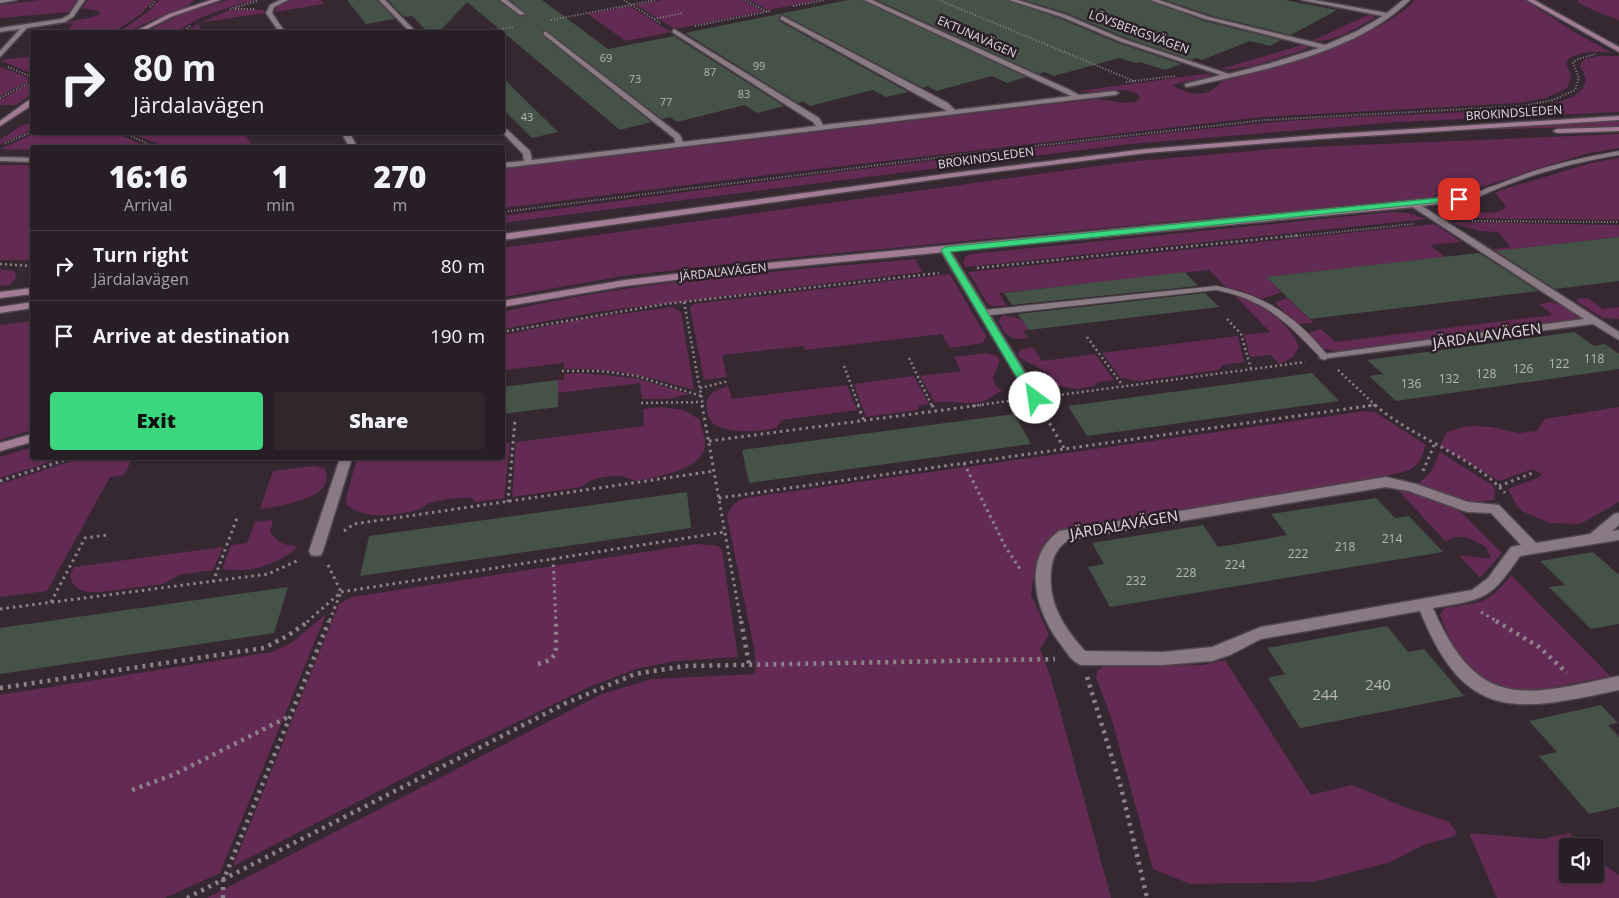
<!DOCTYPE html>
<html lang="en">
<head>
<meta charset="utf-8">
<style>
  body { margin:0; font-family:"Open Sans",sans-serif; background:#30272d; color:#f1f3f6; height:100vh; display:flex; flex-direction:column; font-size:19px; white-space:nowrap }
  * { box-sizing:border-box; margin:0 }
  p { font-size:16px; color:#a5a2a7 }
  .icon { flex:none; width:28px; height:28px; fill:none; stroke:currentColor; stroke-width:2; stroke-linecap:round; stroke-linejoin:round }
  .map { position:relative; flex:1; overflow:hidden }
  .drawer { position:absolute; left:30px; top:145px; width:475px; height:315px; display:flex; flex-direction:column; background:#281e25; border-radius:5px; box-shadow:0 1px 4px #0004,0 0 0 1px #443c42 }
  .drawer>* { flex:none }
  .guide { position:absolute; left:30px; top:30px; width:475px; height:105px; border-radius:5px; box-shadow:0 1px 4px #0004,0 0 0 1px #443c42; background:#281e25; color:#f1f3f6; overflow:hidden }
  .tools { position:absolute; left:1559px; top:838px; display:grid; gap:10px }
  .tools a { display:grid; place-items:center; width:45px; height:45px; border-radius:5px; background:#281e25; box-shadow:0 1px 4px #0004,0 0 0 1px #443c42; font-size:25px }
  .pin { position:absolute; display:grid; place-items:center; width:42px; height:42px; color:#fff; margin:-21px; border-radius:10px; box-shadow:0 2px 8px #0006 }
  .me { position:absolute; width:55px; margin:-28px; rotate:329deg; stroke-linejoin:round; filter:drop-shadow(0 0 4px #0008) }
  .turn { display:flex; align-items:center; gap:18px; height:105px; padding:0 20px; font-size:22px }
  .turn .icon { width:65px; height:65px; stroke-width:2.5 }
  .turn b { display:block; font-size:35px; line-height:42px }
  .eta { display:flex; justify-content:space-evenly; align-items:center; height:85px; text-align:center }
  .eta b { font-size:30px; font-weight:800; line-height:35px }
  .cta { display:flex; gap:10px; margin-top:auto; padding:10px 20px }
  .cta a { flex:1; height:58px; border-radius:5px; background:#3ad77f; color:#111; font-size:20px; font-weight:800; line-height:58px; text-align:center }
  .cta a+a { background:#30272d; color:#f1f3f6 }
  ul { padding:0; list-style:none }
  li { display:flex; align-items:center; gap:15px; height:70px; padding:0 20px; border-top:1px solid #443c42 }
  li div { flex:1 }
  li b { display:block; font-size:19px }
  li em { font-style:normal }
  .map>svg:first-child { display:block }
</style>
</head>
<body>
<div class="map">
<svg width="1619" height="898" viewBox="0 0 1619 898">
  <rect width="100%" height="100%" fill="#352831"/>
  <!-- green -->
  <path fill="#632b53" d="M 40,0 L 77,0 L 69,12 L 0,18 L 0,5 Z
    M 88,0 L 154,0 L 142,13 L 114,32 L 67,32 L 73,23 L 50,25 L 89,18 L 100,14 L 99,11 L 82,8 Z
    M 159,0 L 195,0 L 189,5 L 150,21 L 129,32 L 119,32 L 149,11 Z
    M 228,0 L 257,0 C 233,6 196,16 178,32 L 146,32 L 181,14 Z
    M 292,0 L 321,0 L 324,4 L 275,12 L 277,7 Z
    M 662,0 L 742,0 L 763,11 L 675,29 L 636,5 Z
    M 749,0 L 820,0 L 768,10 Z
    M 1415,0 L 1525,0 L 1576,33 L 1611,52 C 1597,52 1574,50 1566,62 L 1571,77 L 1567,88 L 1546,98 L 1517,103 L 1261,117 L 817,169 L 503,208 L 503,169 L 1096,99 L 1127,103 L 1136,102 L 1140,98 L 1138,94 C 1118,85 1099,95 1079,91 L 1212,73 L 1208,77 L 1174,84 L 1174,86 C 1190,96 1209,98 1221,82 C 1274,65 1325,55 1374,29 C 1389,21 1404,12 1415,0 Z
    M 1579,0 L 1619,0 L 1619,20 L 1597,12 L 1577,2 Z
    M 630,6 L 671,32 L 626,41 L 588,14 Z
    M 229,10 L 264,10 L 264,13 L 198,23 L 201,32 L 185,32 L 198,24 Z
    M 1370,14 L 1375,17 C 1357,28 1334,43 1312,41 Z
    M 1306,44 L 1308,48 L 1305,49 C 1278,58 1248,71 1220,69 Z
    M 32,56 L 32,74 L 2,61 L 2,60 Z
    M 1599,56 L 1619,56 L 1619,112 L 1399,122 L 1130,144 L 503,223 L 503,216 C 756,183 1010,148 1265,123 C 1357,114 1450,116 1543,106 C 1555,102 1586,98 1585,79 C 1585,74 1581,69 1580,64 L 1585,59 Z
    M 0,67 L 27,77 L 29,81 L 0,96 Z
    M 32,82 L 32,94 L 16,105 L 0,105 L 0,100 Z
    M 1619,121 L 1619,126 L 1465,130 Z
    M 32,123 L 32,130 L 0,144 L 0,140 L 20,126 Z
    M 35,133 L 115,133 L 148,147 L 32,148 L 32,150 L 0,149 Z
    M 130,133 L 245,133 L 252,147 L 166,147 Z
    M 1619,134 L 1619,148 L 1585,154 L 1485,186 L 1476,188 L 1455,188 L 1431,197 L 755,261 L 623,276 L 503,297 L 503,248 L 1126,162 L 1285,148 Z
    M 1619,158 L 1619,220 L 1452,218 L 1441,216 L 1437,211 C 1454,203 1495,222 1506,206 L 1495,193 L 1498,191 L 1591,163 Z
    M 0,165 L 32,165 L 32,260 L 0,260 Z
    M 1391,212 L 1408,213 L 1427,219 L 965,267 L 963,263 L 966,256 L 972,254 Z
    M 1464,222 L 1619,225 L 1619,237 L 1514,249 L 1507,258 L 1493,249 L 1511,247 L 1498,232 L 1480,231 L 1451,223 Z
    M 1435,224 L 1461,242 L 1430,245 L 1445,257 L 1266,277 L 1281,292 L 1262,299 L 1243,291 L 1227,288 L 1209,270 L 999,293 L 1007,306 L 993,306 L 988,304 L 968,272 Z
    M 915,259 L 922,272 L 603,311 L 503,329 L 503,312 C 638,280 777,272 915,259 Z
    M 0,269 L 15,271 L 16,277 L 10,285 L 0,286 Z
    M 950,274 L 986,336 L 983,343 L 950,348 L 942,334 L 805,350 L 804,346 L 722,355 L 727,377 L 704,380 L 690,308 L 693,304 Z
    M 1235,296 C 1260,303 1289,321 1299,347 L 1293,357 L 1279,364 L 1271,355 L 1250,357 L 1244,335 L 1270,332 Z
    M 1287,298 L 1314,323 L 1298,324 L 1277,305 L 1276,302 Z
    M 1587,298 L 1603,309 L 1619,307 L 1619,319 L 1603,318 L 1577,302 L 1577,299 Z
    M 1550,302 C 1560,303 1572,309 1578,318 L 1576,320 L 1336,351 L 1323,349 L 1307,333 L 1321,329 L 1335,342 L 1553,315 L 1539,304 Z
    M 673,307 L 681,312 L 694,390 C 650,377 611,367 564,369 L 564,363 L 503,370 L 503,335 L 583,319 Z
    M 1003,315 L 1021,319 L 1029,330 L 1023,331 L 1028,338 C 1009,341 1006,335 998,321 Z
    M 32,321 L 32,430 L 0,440 L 0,325 Z
    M 1238,336 L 1244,362 L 1223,365 L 1218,370 L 1138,381 L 1121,378 L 1102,353 Z
    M 1033,347 L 1042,361 L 1095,354 L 1114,380 L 1098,382 L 1094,386 L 1077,389 L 1053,385 L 1048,373 L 1020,358 L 1018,354 L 1020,350 Z
    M 987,353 L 997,356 L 1000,360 L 993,378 L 995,385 L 1002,391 C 995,393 989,399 984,401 C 972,406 949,400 935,403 L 920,376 L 961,371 L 954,357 Z
    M 582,373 L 635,378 L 689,394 L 668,399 L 642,399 L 640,383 L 558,393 L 558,380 L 564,380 L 564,374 Z
    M 914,376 L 929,404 L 920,405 L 917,410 L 866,417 L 854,384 Z
    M 847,385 L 857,410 L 782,420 L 776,428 C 760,431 743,433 726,429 C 723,428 718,427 715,425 C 707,420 703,401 711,394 C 715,390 723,388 728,386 L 732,399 Z
    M 662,407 L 684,410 L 700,420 C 701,427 705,436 705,443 C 706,470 653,478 634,481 C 623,472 591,476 582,487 L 512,497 L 516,442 L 644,426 L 643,409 Z
    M 1619,407 L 1619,502 L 1580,524 L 1550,523 L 1524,512 L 1517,506 L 1508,489 L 1540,477 L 1542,474 L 1533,469 L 1499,481 L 1440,446 L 1447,432 L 1463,427 L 1474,426 L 1491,427 L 1518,433 L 1537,431 L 1545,419 Z
    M 1366,411 L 1375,412 L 1426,445 C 1418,471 1410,471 1385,476 L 1068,529 L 1054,534 L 1044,545 L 1035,566 L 1031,595 L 1049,635 L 1040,649 L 1051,678 L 1111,898 L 207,898 L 602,694 L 652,679 L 755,674 L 755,653 L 727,517 C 730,506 735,502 745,498 Z
    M 503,443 L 510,443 L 504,498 L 475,502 L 472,498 C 460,497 443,499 430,503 C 425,504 422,509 417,510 C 395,516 365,520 347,505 L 346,498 L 357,458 L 502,458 Z
    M 32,447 L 32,458 L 63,458 L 0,478 L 0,457 Z
    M 1440,452 L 1492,485 L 1495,489 L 1494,500 C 1460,504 1449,498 1418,484 L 1431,472 Z
    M 81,458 L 142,458 L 132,459 L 124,475 L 110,477 L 47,591 L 0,597 L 0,484 Z
    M 313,466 L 324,468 C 341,498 277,507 260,509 L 273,471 Z
    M 1397,489 L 1407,491 L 1459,510 L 1502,553 L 1480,578 L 1459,555 L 1491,559 L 1486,547 C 1473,540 1459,531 1446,542 Z
    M 273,520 L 270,532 C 278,543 285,546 298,546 C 279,565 248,574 222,569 L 231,545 L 247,543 L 255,522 Z
    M 696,544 L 718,546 L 722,550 L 738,657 L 676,661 L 639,668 L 589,687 L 433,763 L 233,866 L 339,604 L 352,597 Z
    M 223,547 L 213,570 L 179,575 L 163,584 L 100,592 L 86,592 L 79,589 L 73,584 L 70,575 L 74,567 Z
    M 1511,575 L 1610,676 L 1517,694 L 1497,689 L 1470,668 L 1455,652 L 1440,615 L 1444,608 C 1480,602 1487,606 1511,575 Z
    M 326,614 L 220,873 L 165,898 L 0,898 L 0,695 L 272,652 L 291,643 Z
    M 1225,660 L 1311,795 L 1352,785 L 1407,808 L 1449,822 L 1457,833 L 1452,837 L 1423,845 L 1391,862 L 1313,882 L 1190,884 L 1153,869 L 1111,717 L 1096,678 L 1098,670 L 1104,666 L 1203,665 Z
    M 1469,833 L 1542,839 L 1569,833 L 1582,846 L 1568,846 L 1568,874 L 1595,874 L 1595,859 L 1619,875 L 1619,898 L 1497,898 Z"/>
  <!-- building -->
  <path fill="#455248" d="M 347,0 L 377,0 L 395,19 L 366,24 Z
    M 388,0 L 498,0 L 520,17 L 527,14 L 510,0 L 542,0 L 608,49 L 674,36 L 784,106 L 757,113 L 745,105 L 677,122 L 670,117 L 662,119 L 546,30 L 543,30 L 542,35 L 651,122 L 620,130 L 467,2 L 439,32 L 428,32 L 412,16 L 404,17 Z
    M 848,0 L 862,0 L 1026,77 L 1007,83 L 992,76 L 936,91 L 927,86 L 923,88 L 782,14 L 778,18 L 779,21 L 908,92 L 886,97 L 873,90 L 810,106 L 803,101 L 798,103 L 685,33 Z
    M 877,0 L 1007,0 L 1061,19 L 1118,43 L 1181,64 L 1165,70 L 1140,62 L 1136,63 L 1119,58 L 1054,76 L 1044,72 L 1039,74 Z
    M 1024,0 L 1148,0 L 1204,21 L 1281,40 L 1270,46 L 1250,41 L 1202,60 L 1196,58 L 1191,60 L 1124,37 L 1067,13 Z
    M 1165,0 L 1285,0 L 1337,10 L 1291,35 L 1210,15 Z
    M 502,77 L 558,132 L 532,138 L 502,108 Z
    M 1619,237 L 1619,281 L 1555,289 L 1496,251 Z
    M 1479,253 L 1538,291 L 1310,319 L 1266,277 Z
    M 1185,272 L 1198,286 L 1012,305 L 1004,293 Z
    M 1205,293 L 1219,307 L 1029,330 L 1018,314 Z
    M 1574,332 L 1594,346 L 1605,344 L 1619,354 L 1619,369 L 1396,401 L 1369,376 L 1383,374 L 1367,360 Z
    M 1312,373 L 1339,401 L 1087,436 L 1068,406 Z
    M 558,380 L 558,407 L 502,414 L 502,387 Z
    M 1014,414 L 1031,444 L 749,483 L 742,450 Z
    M 687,492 L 691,528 L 360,576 L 369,536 Z
    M 1376,498 L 1395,518 L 1409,516 L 1443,552 L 1110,607 L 1088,567 L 1104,564 L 1092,543 L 1203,525 L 1218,547 L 1272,538 L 1287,535 L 1271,514 Z
    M 1593,552 L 1619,575 L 1619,624 L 1591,629 L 1549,587 L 1565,585 L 1540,561 Z
    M 288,587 L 274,633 L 0,674 L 0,628 Z
    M 1387,626 L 1408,652 L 1424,649 L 1464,696 L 1300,728 L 1268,678 L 1285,674 L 1267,648 Z
    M 1601,705 L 1618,723 L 1608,725 L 1619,737 L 1619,807 L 1589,814 L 1539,756 L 1557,752 L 1529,721 Z"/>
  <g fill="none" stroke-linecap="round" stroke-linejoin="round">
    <!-- lane casing -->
    <g stroke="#4f454c" stroke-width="2">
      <path id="lane" d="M 1619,151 L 1619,155 C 1569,163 1522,177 1476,198 L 1471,197 C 1478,191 1489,187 1499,184 C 1537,168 1578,158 1619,151 Z
        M 1216,286 C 1266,295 1298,318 1329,357 L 1325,360 L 1322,359 C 1287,323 1267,300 1216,290 L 983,316 L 979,313 L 983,310 Z"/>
    </g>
    <!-- street casing -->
    <g stroke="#4f454c" stroke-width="3">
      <path id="street" d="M 0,0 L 17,0 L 0,3 Z
        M 79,0 L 85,0 L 73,17 L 65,22 L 27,28 L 0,57 L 0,51 L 20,29 L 0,32 L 0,28 L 61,19 L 69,15 Z
        M 280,0 L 288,0 L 274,7 L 272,13 L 285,32 L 279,32 L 266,13 L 270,5 Z
        M 379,0 L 385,0 L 416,32 L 410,32 Z
        M 500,0 L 507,0 L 525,14 L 520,15 Z
        M 864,0 L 872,0 L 1068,89 L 1079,95 L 1115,91 L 1119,93 L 1115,95 L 502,168 L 502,163 L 524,161 L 523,154 L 502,132 L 502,125 L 530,151 L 532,160 L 675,143 L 674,138 L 543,34 L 545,31 L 680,135 L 683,142 L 816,126 L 813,122 L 672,32 L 674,29 L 819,118 L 823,125 L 947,111 L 780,19 L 782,16 L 948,103 L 955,110 L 1071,96 Z
        M 1009,0 L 1018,0 L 1066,15 L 1123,39 L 1229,74 L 1271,63 L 1319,48 L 1205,19 L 1150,0 L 1159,0 L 1209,17 L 1325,45 L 1357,31 L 1383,16 L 1301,0 L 1314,0 L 1387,13 L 1403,0 L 1410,0 C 1355,54 1259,71 1187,87 L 1185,86 L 1185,84 L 1221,75 L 1119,41 L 1062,17 Z
        M 341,132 L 349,132 L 358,148 L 350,148 Z
        M 0,157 L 32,158 L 32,162 L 0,161 Z
        M 1414,201 L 1619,332 L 1619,340 L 1593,324 L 1321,359 L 1319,357 L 1325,354 L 1584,319 L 1411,206 L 1410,204 Z
        M 945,247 L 950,250 L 1041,398 L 1039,401 L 1031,401 L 1029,398 L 940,250 Z
        M 340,458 L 352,458 L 323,551 L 321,555 L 316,556 L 311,555 L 309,551 Z
        M 1386,477 L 1416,484 L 1468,502 L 1499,505 L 1536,543 L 1590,534 L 1614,514 L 1619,513 L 1619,525 L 1612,531 L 1619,530 L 1619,540 L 1520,556 C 1490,600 1485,599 1433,608 C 1478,712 1524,696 1619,676 L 1619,690 C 1516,712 1465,723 1420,611 L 1261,639 L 1230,655 L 1212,661 L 1163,665 L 1081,665 C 1072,662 1067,653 1062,646 C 1036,614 1020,560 1059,531 ZM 1386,487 L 1409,491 L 1467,512 L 1491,513 L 1521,545 L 1511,547 L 1488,578 L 1472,590 L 1261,627 L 1212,647 L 1163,652 L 1085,651 C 1065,629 1048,604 1051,572 C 1052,558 1056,549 1068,540 Z"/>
    </g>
    <!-- secondary casing -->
    <g stroke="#4f454c" stroke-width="3">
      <path id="secondary" d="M 211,0 L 220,0 L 173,16 L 141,32 L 134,32 L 169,14 Z
        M 1527,0 L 1534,0 L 1619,47 L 1619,52 Z
        M 29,100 L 32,100 L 32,105 L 0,126 L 0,121 Z
        M 1619,116 L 1619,120 L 1318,139 L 1146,153 L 953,177 L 502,240 L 502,234 L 953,173 L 1146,149 L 1318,135 Z
        M 1619,127 L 1619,131 L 1557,133 L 1553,131 L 1557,129 Z
        M 1474,194 L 1478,197 L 1477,199 L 1414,207 L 758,270 L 625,286 L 502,307 L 502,301 L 625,280 L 758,264 Z
        M 32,288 L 32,294 L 0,298 L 0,292 Z
        M 32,302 L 32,308 L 0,313 L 0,307 Z
        M 32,434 L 32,442 L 0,451 L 0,443 Z"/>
    </g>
    <!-- path-far3 -->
    <path stroke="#8d828a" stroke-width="2" stroke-dasharray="1 2" stroke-linecap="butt" d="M 624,0 L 662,24
      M 745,0 L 768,12
      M 939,0 L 1134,81
      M 793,6 L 825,0
      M 150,7 L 156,0
      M 230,9 L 257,1
      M 235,9 L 256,9
      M 654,19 L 683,13
      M 551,20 L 656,0
      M 695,26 L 770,11
      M 182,32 L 190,26
      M 482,32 L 513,27
      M 8,67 L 32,77
      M 1126,82 L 1175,76
      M 0,98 L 32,81
      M 123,132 L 156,148
      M 5,143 L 32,132
      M 502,212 L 999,150 L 1265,120 L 1523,106 L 1553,100 L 1575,90 L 1579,78 L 1573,63 L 1576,60 L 1595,54
      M 1472,221 L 1619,222
      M 1288,237 L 1414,224"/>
    <!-- path-far2 -->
    <path stroke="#8d828a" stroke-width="2.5" stroke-dasharray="2 3" stroke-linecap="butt" d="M 0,264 L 32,266
      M 977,268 L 1301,235
      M 684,302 L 703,406
      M 1227,319 L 1241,334 L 1251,369
      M 502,332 L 665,304 L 939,273
      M 1087,337 L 1123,386
      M 909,358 L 932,406
      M 844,366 L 859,406
      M 1338,370 L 1376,406
      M 562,371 L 601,371 L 637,376 L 701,396
      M 700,388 L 729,381
      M 1052,396 L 1305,362
      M 641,403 L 702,402
      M 972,406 L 1016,400
      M 1368,406 L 1374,405"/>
    <!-- path-far1 -->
    <path stroke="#8d828a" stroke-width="3" stroke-dasharray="2.5 4" stroke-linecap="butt" d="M 702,405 L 741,622
      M 858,405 L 864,421
      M 932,405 L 935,411
      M 1375,405 C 1414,439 1470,454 1505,493
      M 1043,412 L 1064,448
      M 709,441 L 981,405
      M 964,463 L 1005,546 L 1022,572
      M 1423,471 L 1434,445
      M 0,481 L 71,458
      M 1499,486 L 1535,472
      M 719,498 L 1374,405
      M 508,502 L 515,420
      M 344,531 L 354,524 L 714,471
      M 553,558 L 556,622
      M 328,565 L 341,592 L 329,622
      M 213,582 L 237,518
      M 51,602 L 85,538 L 107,535
      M 0,609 L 268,574 L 299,560
      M 1481,612 L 1498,622
      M 307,622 L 341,592 L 725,532"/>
    <!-- path -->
    <path stroke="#8d828a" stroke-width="4.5" stroke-dasharray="3 5" stroke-linecap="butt" d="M 741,621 L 749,664
      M 1496,621 L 1539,647 L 1567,673
      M 538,664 L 550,660 L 556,653 L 556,621
      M 1087,677 L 1121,787 L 1147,898
      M 0,688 L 264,648 L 287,636 L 309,621
      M 132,790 L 175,774 L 290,716
      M 187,898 L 566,703 L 635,674 L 685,666 L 1055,659
      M 223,898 L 223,881 L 329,621"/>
    <!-- lane -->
    <use href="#lane" fill="#897a83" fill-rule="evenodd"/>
    <!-- street -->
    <use href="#street" fill="#897a83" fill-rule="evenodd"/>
    <!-- secondary -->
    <use href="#secondary" fill="#a27c95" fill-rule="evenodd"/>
  </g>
  <!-- route -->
  <path fill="#3ad77f" stroke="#268c53" d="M 1459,196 L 1463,199 L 1462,200 L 950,252 L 1040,398 L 1035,402 L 1029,398 L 941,250 L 945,247 Z"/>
  <g text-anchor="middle" stroke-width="5" stroke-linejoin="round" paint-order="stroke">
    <!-- far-number labels -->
    <g font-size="11" fill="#bbb7b9">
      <text x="606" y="62">69</text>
      <text x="759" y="70">99</text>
      <text x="710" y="76">87</text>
      <text x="635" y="83">73</text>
      <text x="744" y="98">83</text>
      <text x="666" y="106">77</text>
      <text x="527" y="121">43</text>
    </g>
    <!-- far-street labels -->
    <g font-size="12" fill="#e2d9df" stroke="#2b1f27">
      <text transform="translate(1139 32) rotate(20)" y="4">LÖVSBERGSVÄGEN</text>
      <text transform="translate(977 37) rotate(24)" y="4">EKTUNAVÄGEN</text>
      <text transform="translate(1514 113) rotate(-4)" y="4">BROKINDSLEDEN</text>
      <text transform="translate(986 158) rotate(-8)" y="4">BROKINDSLEDEN</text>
      <text transform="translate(723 272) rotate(-6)" y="4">JÄRDALAVÄGEN</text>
    </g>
    <!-- number labels -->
    <g font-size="12" fill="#bbb7b9">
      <text x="1594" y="363">118</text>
      <text x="1559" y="368">122</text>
      <text x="1523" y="373">126</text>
      <text x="1486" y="378">128</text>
      <text x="1449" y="383">132</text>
      <text x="1411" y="388">136</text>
      <text x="1392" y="543">214</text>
      <text x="1345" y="551">218</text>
      <text x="1298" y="558">222</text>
      <text x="1235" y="569">224</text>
      <text x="1186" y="577">228</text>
      <text x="1136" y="585">232</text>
    </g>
    <!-- street labels -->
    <g font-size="15" fill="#e2d9df" stroke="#2b1f27">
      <text transform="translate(1487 336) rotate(-8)" y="5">JÄRDALAVÄGEN</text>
      <text transform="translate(1124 525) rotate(-10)" y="5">JÄRDALAVÄGEN</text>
    </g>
    <!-- near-number labels -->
    <g font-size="15" fill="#bbb7b9">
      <text x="1378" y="690">240</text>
      <text x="1325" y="700">244</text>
    </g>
  </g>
</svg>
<div class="tools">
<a><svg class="icon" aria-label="sound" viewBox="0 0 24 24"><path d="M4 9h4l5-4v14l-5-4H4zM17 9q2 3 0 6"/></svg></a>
</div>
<div class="pin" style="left:1459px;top:199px;background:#d93025"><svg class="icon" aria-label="arrive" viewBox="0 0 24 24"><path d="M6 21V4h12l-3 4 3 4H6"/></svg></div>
<svg class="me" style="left:1035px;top:398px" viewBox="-20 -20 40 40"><circle r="19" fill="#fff"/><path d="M0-13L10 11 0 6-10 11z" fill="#3ad77f"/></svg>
<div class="guide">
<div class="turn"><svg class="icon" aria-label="right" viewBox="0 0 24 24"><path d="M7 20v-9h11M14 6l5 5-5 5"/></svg><div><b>80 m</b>Järdalavägen</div></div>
</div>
<section class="drawer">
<div class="eta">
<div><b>16:16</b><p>Arrival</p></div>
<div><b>1</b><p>min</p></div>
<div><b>270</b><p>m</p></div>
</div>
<ul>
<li><svg class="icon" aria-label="right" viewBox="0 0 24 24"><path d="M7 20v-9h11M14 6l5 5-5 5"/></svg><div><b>Turn right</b><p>Järdalavägen</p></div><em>80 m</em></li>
<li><svg class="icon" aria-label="arrive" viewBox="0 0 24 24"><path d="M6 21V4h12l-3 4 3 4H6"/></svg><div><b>Arrive at destination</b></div><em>190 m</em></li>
</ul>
<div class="cta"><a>Exit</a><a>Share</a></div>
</section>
</div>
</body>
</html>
